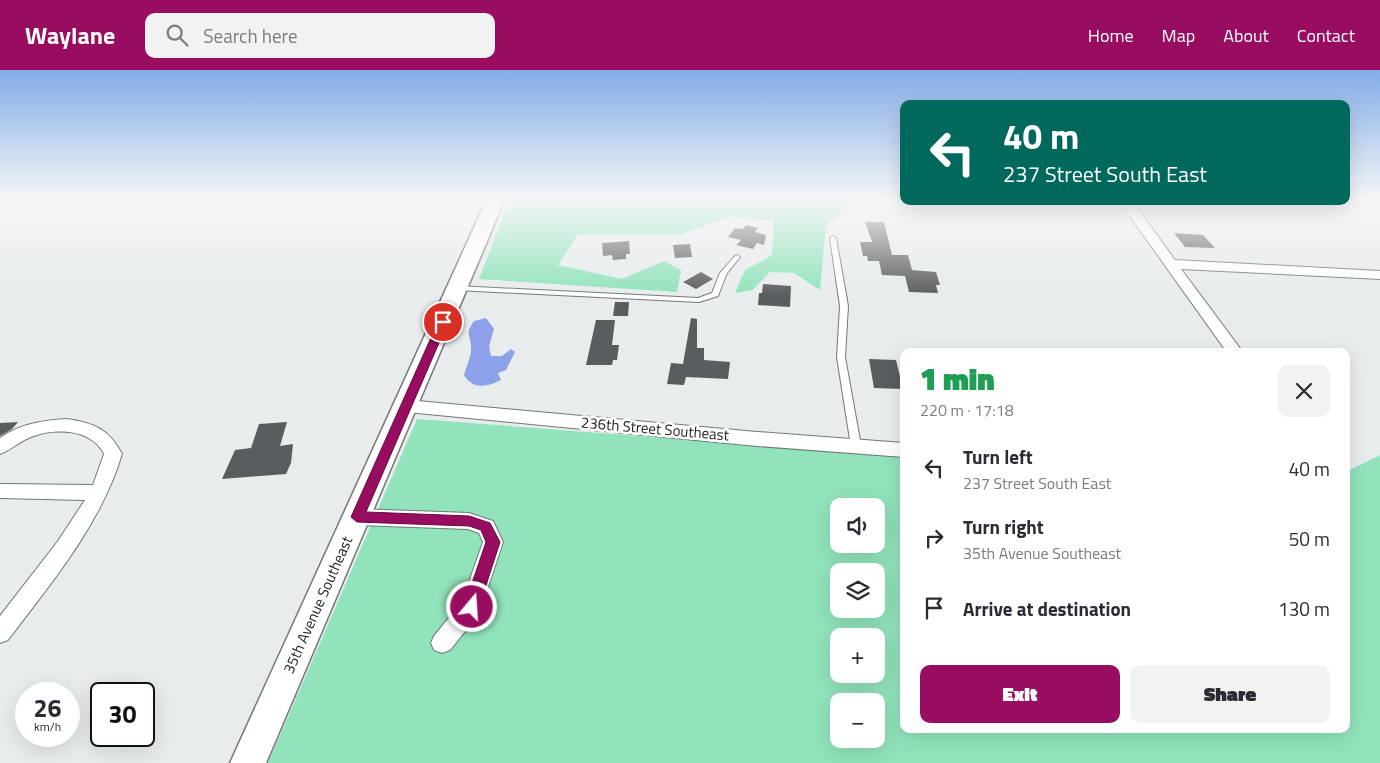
<!DOCTYPE html>
<html lang="en">
<head>
<meta charset="utf-8">
<style>
  body { margin:0; font-family:"Titillium Web",sans-serif; background:#f2f2f3; color:#2b2b33; height:100vh; display:flex; flex-direction:column; font-size:19px; white-space:nowrap }
  * { box-sizing:border-box; margin:0 }
  p { font-size:16px; color:#7c7c81 }
  .icon { flex:none; width:28px; height:28px; fill:none; stroke:currentColor; stroke-width:2; stroke-linecap:round; stroke-linejoin:round }
  .map { position:relative; flex:1; overflow:hidden }
  .side { position:absolute; left:900px; top:278px; width:450px; height:385px; display:flex; flex-direction:column; background:#fff; border-radius:10px; box-shadow:0 5px 20px #0002 }
  .side>* { flex:none }
  .hud { position:absolute; left:900px; top:30px; width:450px; height:105px; border-radius:10px; box-shadow:0 5px 20px #0002; background:#00695c; color:#fff; overflow:hidden }
  .fabs { position:absolute; left:830px; top:428px; display:grid; gap:10px }
  .fabs a { display:grid; place-items:center; width:55px; height:55px; border-radius:10px; background:#fff; box-shadow:0 5px 20px #0002; font-size:25px }
  .speed { position:absolute; left:15px; top:612px; display:flex; gap:10px; font-size:25px; font-weight:700; text-align:center }
  .speed>* { display:grid; place-content:center; width:65px; height:65px; border-radius:50%; background:#fff; box-shadow:0 5px 20px #0002; line-height:1 }
  .speed small { font-size:12px; font-weight:400 }
  .speed .limit { border:2px solid #111; border-radius:8px; background:#fff; color:#111 }
  .pin { position:absolute; display:grid; place-items:center; width:42px; height:42px; color:#fff; margin:-21px; border:2px solid #fff; border-radius:50%; box-shadow:0 1px 5px #0007 }
  .me { position:absolute; width:55px; margin:-28px; rotate:18deg; stroke-linejoin:round; filter:drop-shadow(0 0 4px #0008) }
  .turn { display:flex; align-items:center; gap:18px; height:105px; padding:0 20px; font-size:22px }
  .turn .icon { width:65px; height:65px; stroke-width:2.5 }
  .turn b { display:block; font-size:35px; line-height:42px }
  .round { display:grid; place-items:center; flex:none; width:52px; height:52px; border-radius:10px; background:#f2f2f3 }
  .summary { display:flex; align-items:center; justify-content:space-between; height:85px; padding:0 20px }
  h1 { font-size:30px; font-weight:800; line-height:38px; color:#1e9e55 }
  .cta { display:flex; gap:10px; margin-top:auto; padding:10px 20px }
  .cta a { flex:1; height:58px; border-radius:10px; background:#990d60; color:#fff; font-size:20px; font-weight:800; line-height:58px; text-align:center }
  .cta a+a { background:#f2f2f3; color:#2b2b33 }
  ul { padding:0; list-style:none }
  li { display:flex; align-items:center; gap:15px; height:70px; padding:0 20px }
  li div { flex:1 }
  li b { display:block; font-size:19px }
  li em { font-style:normal }
  header { display:flex; align-items:center; gap:30px; box-sizing:border-box; height:70px; padding:0 25px; background:#990d60; color:#fff }
  header strong { font-size:24px }
  nav { display:flex; gap:28px; margin-inline-start:auto; font-size:18px }
  .search { width:350px; height:45px; background:#f2f2f3; display:flex; align-items:center; gap:12px; box-sizing:border-box; padding:0 18px; border-radius:10px; color:#7c7c81; font-size:19px }
  .map>svg:first-child { display:block }
</style>
</head>
<body>
<header>
<strong>Waylane</strong>
<div class="search"><svg class="icon" aria-label="search" viewBox="0 0 24 24"><circle cx="10" cy="10" r="6"/><path d="M15 15l6 6"/></svg>Search here</div>
<nav><a>Home</a><a>Map</a><a>About</a><a>Contact</a></nav>
</header>
<div class="map">
<svg width="1380" height="693" viewBox="0 0 1380 693">
  <rect width="100%" height="100%" fill="#e8eced"/>
  <!-- green -->
  <path fill="#91e3bb" fill-rule="evenodd" d="M 510,129 L 864,129 L 826,154 L 820,220 L 794,203 L 770,202 L 752,220 L 735,223 L 745,200 L 772,185 L 774,151 L 729,147 L 681,164 L 578,164 L 558,195 L 622,209 L 664,191 L 681,200 L 677,222 L 479,209 Z
    M 417,349 L 757,375 L 904,380 L 904,659 L 1346,659 L 1346,402 L 1380,385 L 1380,693 L 268,693 ZM 839,436 L 876,436 L 876,474 L 839,474 ZM 839,501 L 876,501 L 876,539 L 839,539 ZM 839,566 L 876,566 L 876,604 L 839,604 ZM 839,631 L 876,631 L 876,669 L 839,669 Z"/>
  <!-- water -->
  <path fill="#8ca1e9" d="M 486,248 L 494,259 L 489,276 L 491,286 L 502,286 L 511,279 L 515,282 L 506,300 L 498,303 L 501,310 C 487,317 473,320 464,305 C 466,297 472,285 471,277 C 470,263 465,264 474,251 Z"/>
  <!-- building -->
  <path fill="#5a5d5f" d="M 865,152 L 884,152 L 892,185 L 908,185 L 912,200 L 936,202 L 940,215 L 936,215 L 938,223 L 909,222 L 905,206 L 882,205 L 879,191 L 868,191 L 867,186 L 863,186 L 860,172 L 872,172 Z
    M 746,155 L 758,158 L 755,162 L 766,165 L 764,175 L 757,173 L 753,179 L 736,175 L 741,170 L 728,167 L 735,158 L 743,159 Z
    M 1174,163 L 1203,165 L 1215,178 L 1185,177 Z
    M 629,171 L 630,184 L 626,184 L 626,189 L 613,190 L 612,185 L 603,186 L 602,173 Z
    M 690,174 L 692,187 L 675,188 L 673,175 Z
    M 701,202 L 713,209 L 696,219 L 683,212 Z
    M 763,214 L 791,216 L 790,237 L 758,235 L 759,223 L 762,223 Z
    M 615,232 L 629,232 L 628,246 L 613,246 Z
    M 691,248 L 697,249 L 697,278 L 704,278 L 704,290 L 730,292 L 728,309 L 686,307 L 684,315 L 667,314 L 671,293 L 683,294 Z
    M 596,250 L 615,250 L 612,275 L 619,275 L 617,290 L 613,290 L 612,295 L 586,295 Z
    M 869,289 L 896,290 L 903,319 L 874,318 Z
    M 18,352 L 12,359 L 0,366 L 0,353 Z
    M 287,352 L 280,376 L 293,374 L 291,393 L 286,404 L 222,409 L 235,380 L 251,378 L 259,354 Z"/>
  <g fill="none" stroke-linecap="round" stroke-linejoin="round">
    <!-- lane casing -->
    <g stroke="#737778" stroke-width="2">
      <path id="lane" d="M 833,166 L 836,168 L 848,236 L 845,287 L 861,376 L 859,378 L 853,378 L 851,376 L 837,287 L 840,236 L 830,168 Z
        M 737,185 L 740,187 L 727,203 L 718,226 L 699,232 L 457,220 L 453,218 L 457,216 L 698,228 L 712,223 L 720,203 L 735,186 Z"/>
    </g>
    <!-- street casing -->
    <g stroke="#737778" stroke-width="2">
      <path id="street" d="M 1119,131 L 1132,131 L 1175,190 L 1380,201 L 1380,209 L 1181,199 L 1242,281 L 1226,281 Z
        M 407,330 L 757,362 L 904,373 L 904,387 L 757,376 L 407,342 L 401,340 L 398,336 L 401,332 Z
        M 67,349 C 94,353 109,359 122,384 C 101,454 52,512 8,570 L 0,573 L 0,546 L 58,471 L 85,430 L 0,428 L 0,414 L 93,415 L 104,384 C 91,358 54,358 31,367 C 20,371 11,380 0,384 L 0,368 C 19,354 44,350 67,349 Z
        M 357,439 L 469,443 L 493,451 L 503,472 L 479,544 L 450,580 L 442,583 L 434,580 L 431,573 L 434,566 L 462,532 L 483,472 L 479,463 L 468,459 L 357,455 L 350,453 L 347,447 L 350,441 Z"/>
    </g>
    <!-- secondary casing -->
    <g stroke="#737778" stroke-width="3">
      <path id="secondary" d="M 487,129 L 505,129 L 266,693 L 230,693 Z"/>
    </g>
    <!-- lane -->
    <use href="#lane" fill="#fff" fill-rule="evenodd"/>
    <!-- street -->
    <use href="#street" fill="#fff" fill-rule="evenodd"/>
    <!-- secondary -->
    <use href="#secondary" fill="#fff" fill-rule="evenodd"/>
  </g>
  <!-- sky -->
  <linearGradient id="sky" x2="0" y2="1"><stop stop-color="#83ace8"/><stop offset="0.57" stop-color="#f5f6f7"/><stop offset="1" stop-color="#f5f6f7" stop-opacity="0"/></linearGradient>
  <rect width="1380" height="226" fill="url(#sky)"/>
  <!-- route -->
  <path fill="#990d60" stroke="#63083e" d="M 443,248 L 448,252 L 366,442 L 469,446 L 490,453 L 500,472 L 479,537 L 477,541 L 472,543 L 466,541 L 464,537 L 486,472 L 481,460 L 469,456 L 357,452 L 351,447 L 438,252 Z"/>
  <g text-anchor="middle" stroke-width="5" stroke-linejoin="round" paint-order="stroke">
    <!-- street labels -->
    <g font-size="15" fill="#1e2020" stroke="#fff">
      <text transform="translate(655 359) rotate(5)" y="5">236th Street Southeast</text>
      <text transform="translate(318 535) rotate(-66)" y="5">35th Avenue Southeast</text>
    </g>
  </g>
</svg>
<div class="fabs">
<a><svg class="icon" aria-label="sound" viewBox="0 0 24 24"><path d="M4 9h4l5-4v14l-5-4H4zM17 9q2 3 0 6"/></svg></a>
<a><svg class="icon" aria-label="layers" viewBox="0 0 24 24"><path d="M12 4l9 5-9 5-9-5zM3 14l9 5 9-5"/></svg></a>
<a>+</a>
<a>−</a>
</div>
<div class="speed"><div>26<small>km/h</small></div><div class="limit">30</div></div>
<div class="pin" style="left:443px;top:252px;background:#d93025"><svg class="icon" aria-label="arrive" viewBox="0 0 24 24"><path d="M6 21V4h12l-3 4 3 4H6"/></svg></div>
<svg class="me" style="left:472px;top:537px" viewBox="-20 -20 40 40"><circle r="17" fill="#990d60" stroke="#fff" stroke-width="3"/><path d="M0-11L8 9 0 5-8 9z" fill="#fff"/></svg>
<div class="hud">
<div class="turn"><svg class="icon" aria-label="left" viewBox="0 0 24 24"><path d="M17 20v-9H6M10 6l-5 5 5 5"/></svg><div><b>40 m</b>237 Street South East</div></div>
</div>
<section class="side">
<div class="summary"><div><h1>1 min</h1><p>220 m · 17:18</p></div><a class="round"><svg class="icon" aria-label="close" viewBox="0 0 24 24"><path d="M6 6l12 12M18 6L6 18"/></svg></a></div>
<ul>
<li><svg class="icon" aria-label="left" viewBox="0 0 24 24"><path d="M17 20v-9H6M10 6l-5 5 5 5"/></svg><div><b>Turn left</b><p>237 Street South East</p></div><em>40 m</em></li>
<li><svg class="icon" aria-label="right" viewBox="0 0 24 24"><path d="M7 20v-9h11M14 6l5 5-5 5"/></svg><div><b>Turn right</b><p>35th Avenue Southeast</p></div><em>50 m</em></li>
<li><svg class="icon" aria-label="arrive" viewBox="0 0 24 24"><path d="M6 21V4h12l-3 4 3 4H6"/></svg><div><b>Arrive at destination</b></div><em>130 m</em></li>
</ul>
<div class="cta"><a>Exit</a><a>Share</a></div>
</section>
</div>
</body>
</html>
